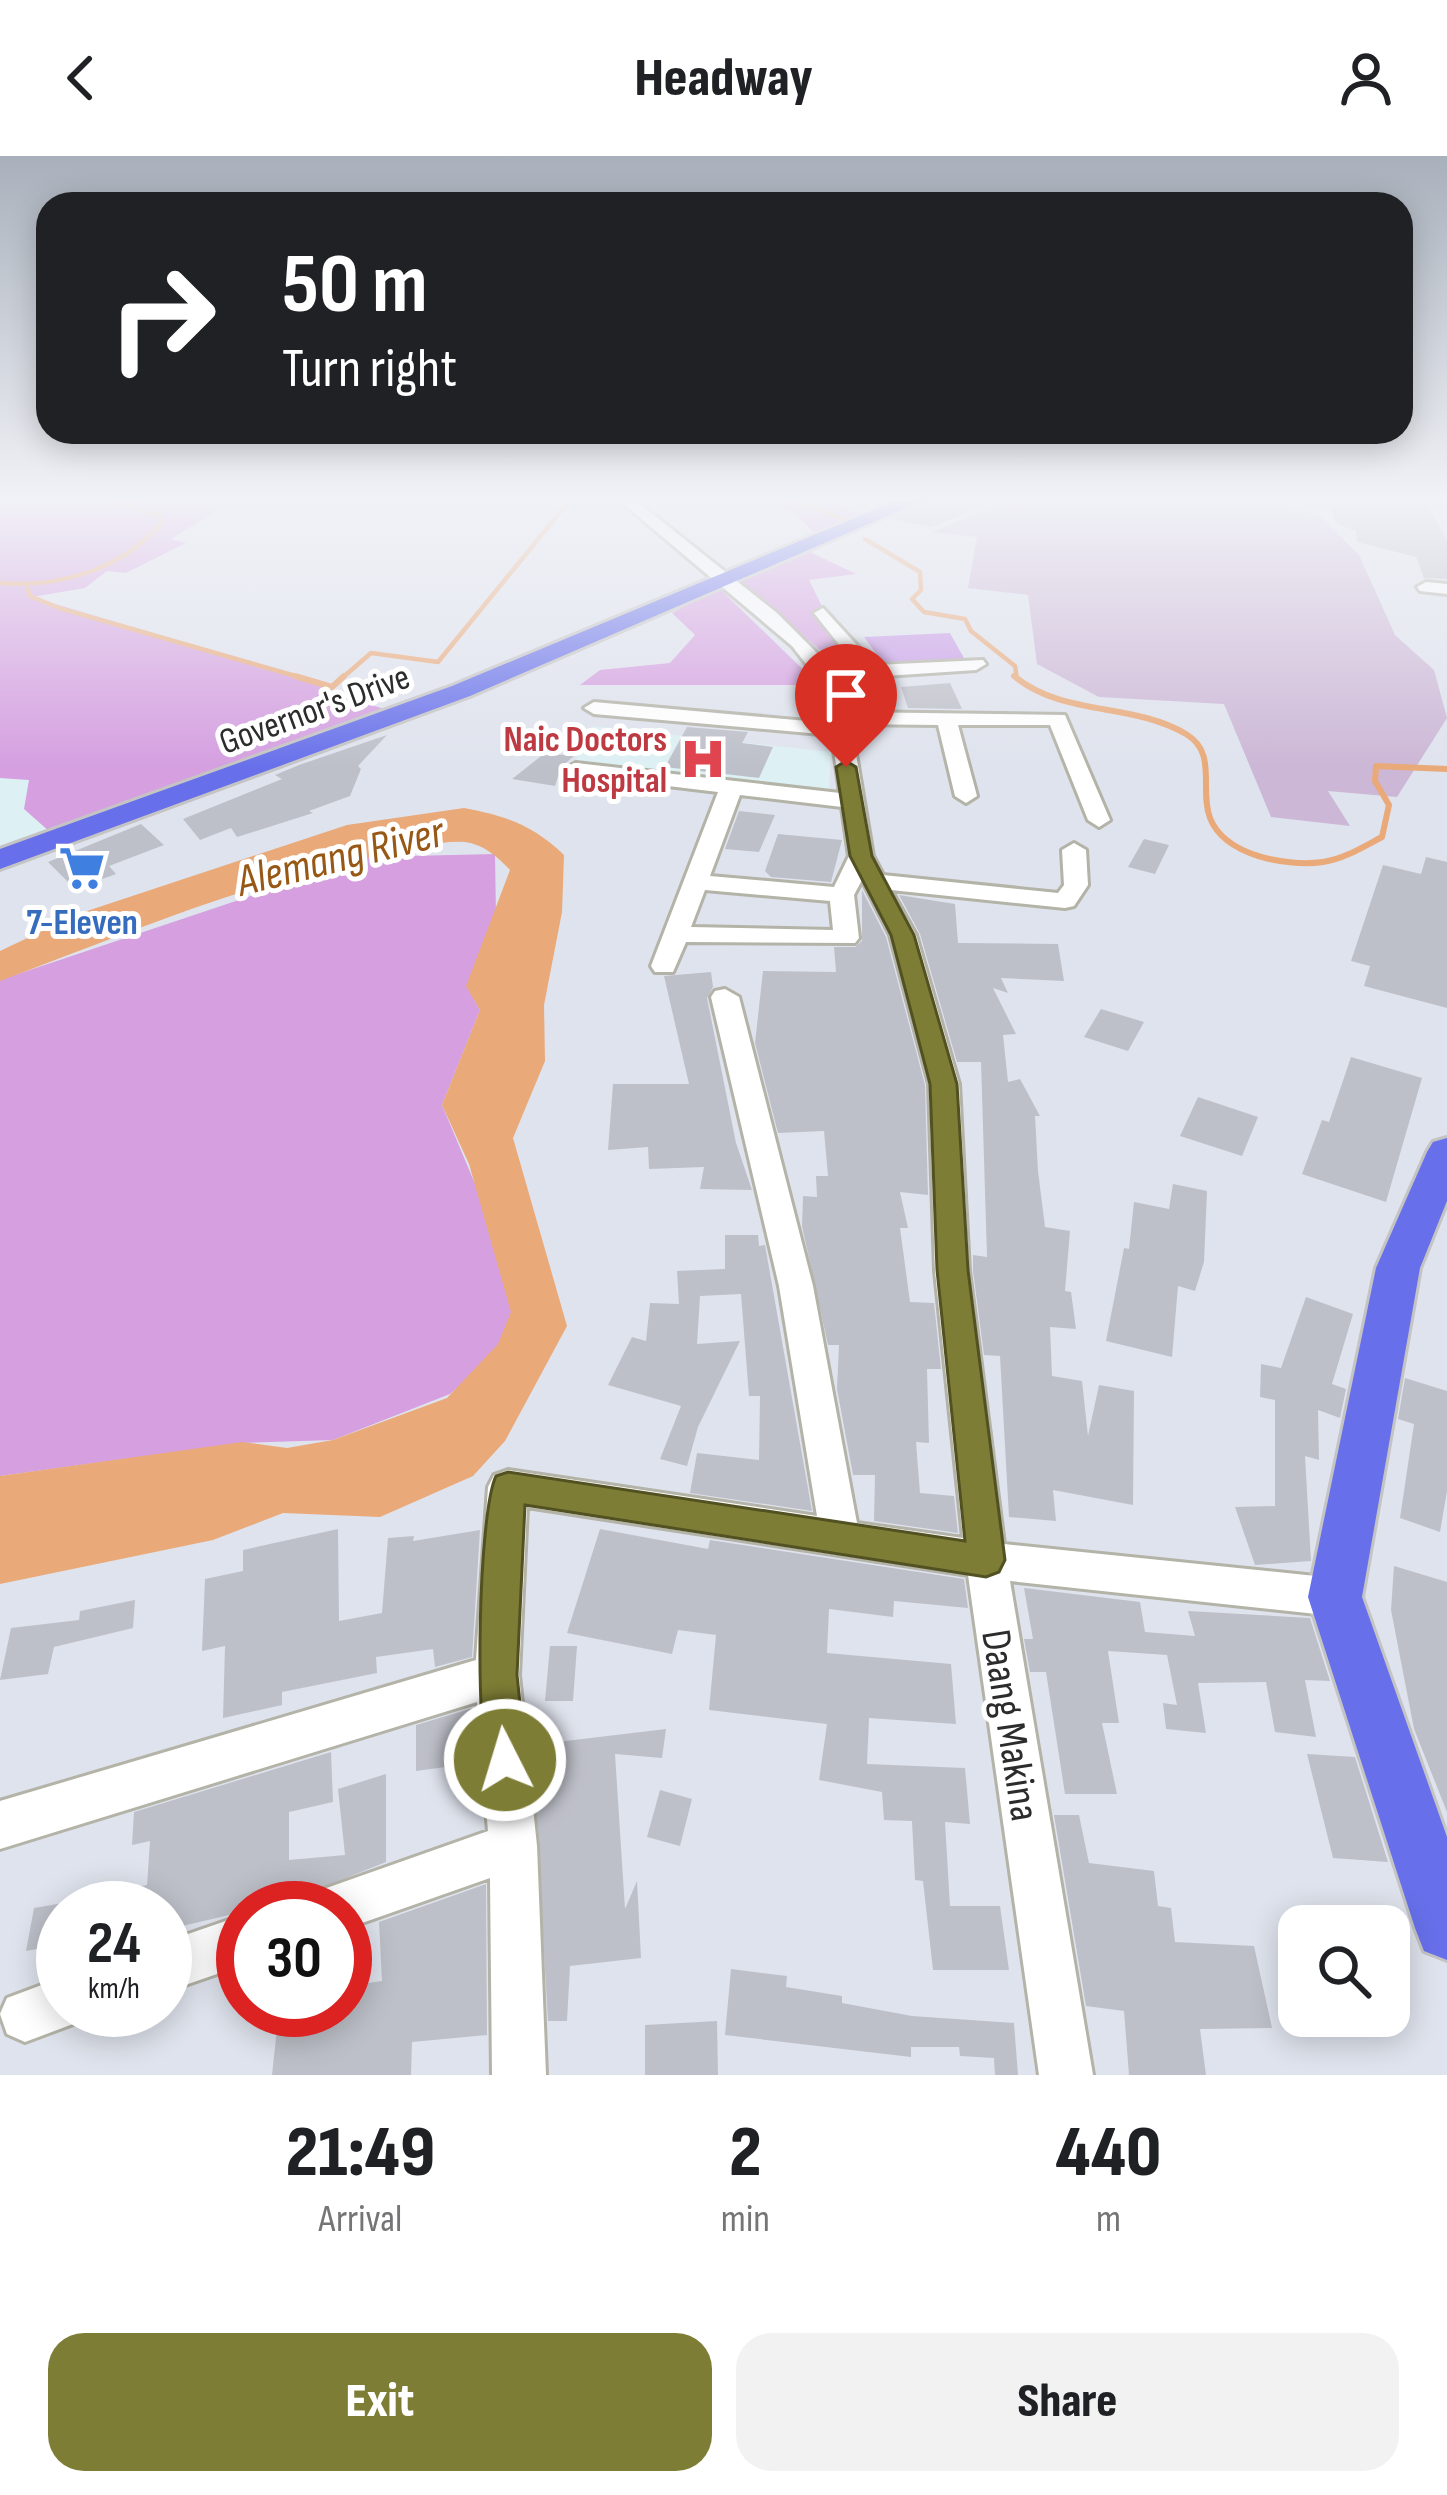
<!DOCTYPE html>
<html lang="en">
<head>
<meta charset="utf-8">
<style>
  body { margin:0; font-family:"Sofia Sans Condensed",sans-serif; background:#f2f2f2; color:#202124; height:100vh; display:flex; flex-direction:column; font-size:45px; white-space:nowrap }
  * { box-sizing:border-box; margin:0 }
  p { font-size:39px; color:#757577 }
  .icon { flex:none; width:66px; height:66px; fill:none; stroke:currentColor; stroke-width:2; stroke-linecap:round; stroke-linejoin:round }
  .map { position:relative; height:1919px; overflow:hidden }
  .drawer { display:flex; flex-direction:column; background:#fff; flex:1 }
  .drawer>* { flex:none }
  .hud { position:absolute; left:36px; top:36px; width:1377px; height:252px; border-radius:36px; box-shadow:0 6px 30px #0003; background:#202124; color:#fff; overflow:hidden }
  .tools { position:absolute; left:1278px; top:1749px; display:grid; gap:24px }
  .tools a { display:grid; place-items:center; width:132px; height:132px; border-radius:24px; background:#fff; box-shadow:0 6px 30px #0003; font-size:60px }
  .speed { position:absolute; left:36px; top:1725px; display:flex; gap:24px; font-size:60px; font-weight:700; text-align:center }
  .speed>* { display:grid; place-content:center; width:156px; height:156px; border-radius:50%; background:#fff; box-shadow:0 6px 30px #0003; line-height:1 }
  .speed small { font-size:30px; font-weight:400 }
  .speed .limit { border:18px solid #d22; background:#fff; color:#111 }
  .pin { position:absolute; display:grid; place-items:center; width:102px; height:102px; color:#fff; margin:-123px -51px; border-radius:50% 50% 50% 0; rotate:-45deg; box-shadow:0 0 12px #0007 }
  .pin .icon { rotate:45deg }
  .me { position:absolute; width:132px; margin:-66px; rotate:355deg; stroke-linejoin:round; filter:drop-shadow(0 0 9px #0008) }
  .turn { display:flex; align-items:center; gap:42px; height:252px; padding:0 48px; font-size:54px }
  .turn .icon { width:156px; height:156px; stroke-width:2.5 }
  .turn b { display:block; font-size:84px; line-height:102px }
  .eta { display:flex; justify-content:space-evenly; align-items:center; height:204px; text-align:center }
  .eta b { font-size:72px; font-weight:800; line-height:84px }
  .action { display:flex; gap:24px; margin-top:auto; padding:24px 48px }
  .action a { flex:1; height:138px; border-radius:36px; background:#7e7d35; color:#fff; font-size:48px; font-weight:800; line-height:138px; text-align:center }
  .action a+a { background:#f2f2f2; color:#202124 }
  header { display:flex; justify-content:space-between; align-items:center; height:156px; padding:0 48px; background:#fff; font-size:54px; font-weight:800 }
  .map>svg:first-child { display:block }
</style>
</head>
<body>
<header><svg class="icon" aria-label="back" viewBox="0 0 24 24"><path d="M15 5l-7 7 7 7"/></svg>Headway<svg class="icon" aria-label="person" viewBox="0 0 24 24"><circle cx="12" cy="8" r="4"/><path d="M4 21q1-7 8-7t8 7"/></svg></header>
<div class="map">
<svg width="1447" height="1919" viewBox="0 0 1447 1919">
  <rect width="100%" height="100%" fill="#dfe3ed"/>
  <!-- medical -->
  <path fill="#ddf0f3" d="M 592,570 L 831,596 L 829,637 L 573,610 Z
    M 0,622 L 30,623 L 50,676 L 0,694 Z"/>
  <!-- green -->
  <path fill="#d59fe0" d="M 0,344 L 206,344 L 203,349 L 221,352 L 171,383 L 186,387 L 126,417 L 107,415 L 85,432 L 32,441 L 332,531 L 329,535 L 387,554 L 50,676 L 24,653 L 29,624 L 0,622 Z
    M 764,344 L 828,344 L 858,357 L 815,377 L 794,357 Z
    M 810,396 L 856,418 L 809,424 L 845,497 L 826,499 L 737,426 Z
    M 719,432 L 819,529 L 580,529 L 600,514 L 670,507 L 695,479 L 672,457 Z
    M 495,698 L 496,762 L 467,831 L 480,854 L 442,949 L 532,1164 L 450,1238 L 333,1284 L 240,1287 L 0,1320 L 0,824 L 367,701 Z"/>
  <!-- cemetery -->
  <path fill="#ccb7d6" d="M 1010,344 L 1279,346 L 1322,362 L 1359,399 L 1395,479 L 1434,514 L 1447,562 L 1397,641 L 1328,635 L 1350,670 L 1271,661 L 1224,548 L 1099,541 L 1037,508 L 1028,439 L 968,432 L 977,381 L 932,376 Z"/>
  <!-- pitch -->
  <path fill="#c89be7" d="M 950,477 L 965,504 L 884,508 L 864,481 Z"/>
  <!-- water -->
  <path fill="#e9a978" d="M 464,652 C 506,660 533,669 564,699 L 562,756 L 544,849 L 545,905 L 513,982 L 567,1170 L 505,1285 L 473,1320 L 380,1361 L 283,1357 L 213,1384 L 0,1428 L 0,1320 L 242,1286 L 287,1292 L 333,1284 L 447,1242 L 498,1188 L 511,1156 L 469,1008 L 442,949 L 480,854 L 466,830 L 510,714 C 498,701 483,688 465,686 C 440,684 416,693 392,697 C 257,722 128,777 0,825 L 0,795 L 78,758 L 347,669 Z"/>
  <g fill="none" stroke-linecap="round" stroke-linejoin="round">
    <!-- stream-far1 -->
    <path stroke="#e9a978" stroke-width="4.5" d="M 789,344 L 846,364
      M 865,383 L 920,416 L 921,434 L 912,443 L 924,456 L 965,463 L 971,475 L 1015,510 L 1017,523
      M 0,427 C 60,432 123,413 162,366 L 159,359 L 121,349 L 132,344
      M 27,432 L 30,440 L 59,452 L 306,523
      M 341,523 L 371,497 L 438,506 L 570,344"/>
    <!-- stream -->
    <path stroke="#e9a978" stroke-width="6" d="M 295,520 L 332,531 L 344,520
      M 1014,520 C 1064,561 1132,546 1186,578 C 1218,597 1199,633 1210,662 C 1225,700 1287,711 1323,706 C 1344,703 1363,691 1382,681 L 1389,649 L 1375,625 L 1376,610 L 1447,613"/>
  </g>
  <!-- building -->
  <path fill="#bec0c9" d="M 928,344 L 996,344 L 996,345 L 931,371 L 892,363 Z
    M 1326,344 L 1424,344 L 1447,384 L 1447,423 L 1424,422 L 1416,401 L 1357,386 L 1356,375 L 1337,368 Z
    M 950,527 L 962,553 L 908,552 L 901,531 Z
    M 687,571 L 748,576 L 742,587 L 773,591 L 759,622 L 665,611 Z
    M 387,579 L 358,610 L 361,613 L 350,640 L 309,655 L 313,657 L 237,681 L 231,672 L 200,684 L 183,663 L 282,623 L 275,619 L 299,609 Z
    M 545,597 L 574,600 L 561,611 L 555,630 L 512,623 Z
    M 739,655 L 775,659 L 759,696 L 725,693 Z
    M 141,668 L 164,689 L 109,710 L 116,718 L 75,733 L 48,706 Z
    M 778,678 L 842,684 L 831,726 L 771,721 L 765,715 Z
    M 1144,683 L 1169,689 L 1155,718 L 1128,711 Z
    M 1426,701 L 1447,706 L 1447,852 L 1364,830 L 1370,810 L 1351,805 L 1383,709 L 1421,718 Z
    M 862,734 L 886,781 L 925,929 L 928,1039 L 900,1036 L 908,1072 L 900,1072 L 910,1146 L 934,1147 L 941,1213 L 927,1213 L 929,1287 L 916,1286 L 920,1337 L 954,1340 L 958,1377 L 874,1365 L 875,1319 L 853,1319 L 837,1233 L 839,1189 L 828,1189 L 802,1070 L 803,1040 L 817,1041 L 816,1020 L 828,1020 L 824,975 L 778,977 L 755,887 L 763,815 L 836,816 L 834,791 L 855,791 L 862,785 Z
    M 899,739 L 955,748 L 958,787 L 1058,788 L 1064,825 L 1001,822 L 1008,837 L 993,832 L 1016,878 L 1003,879 L 1008,926 L 1020,923 L 1040,960 L 1035,960 L 1038,1015 L 1045,1071 L 1070,1075 L 1065,1135 L 1071,1136 L 1076,1173 L 1050,1171 L 1052,1220 L 1082,1225 L 1088,1280 L 1099,1229 L 1134,1235 L 1133,1349 L 1053,1334 L 1056,1365 L 1009,1361 L 1000,1200 L 984,1199 L 973,1115 L 973,1099 L 987,1101 L 981,906 L 957,906 L 920,778 Z
    M 711,816 L 713,831 L 707,842 L 736,987 L 752,1034 L 700,1033 L 704,1011 L 649,1013 L 648,991 L 608,994 L 613,928 L 689,928 L 664,820 Z
    M 1101,853 L 1144,866 L 1128,895 L 1084,881 Z
    M 1351,901 L 1422,922 L 1386,1046 L 1302,1018 L 1322,964 L 1329,966 Z
    M 1198,941 L 1258,961 L 1242,1000 L 1180,980 Z
    M 1173,1028 L 1207,1035 L 1204,1106 L 1195,1135 L 1178,1130 L 1172,1201 L 1106,1185 L 1124,1092 L 1129,1093 L 1134,1046 L 1169,1053 Z
    M 725,1079 L 758,1079 L 759,1090 L 765,1089 L 812,1355 L 690,1337 L 697,1297 L 759,1304 L 760,1240 L 749,1240 L 741,1138 L 700,1140 L 697,1188 L 740,1185 L 698,1271 L 687,1310 L 660,1303 L 681,1250 L 608,1229 L 632,1181 L 646,1185 L 650,1147 L 679,1148 L 677,1115 L 725,1113 Z
    M 1306,1141 L 1353,1158 L 1332,1228 L 1346,1233 L 1340,1262 L 1318,1254 L 1319,1304 L 1305,1300 L 1311,1405 L 1255,1409 L 1235,1351 L 1275,1350 L 1275,1244 L 1260,1241 L 1261,1208 L 1281,1212 Z
    M 1405,1222 L 1447,1235 L 1447,1335 L 1440,1376 L 1400,1362 L 1414,1268 L 1398,1263 Z
    M 338,1373 L 339,1465 L 382,1457 L 388,1382 L 414,1380 L 413,1385 L 480,1374 L 472,1501 L 435,1511 L 433,1493 L 376,1501 L 377,1517 L 282,1536 L 282,1549 L 223,1562 L 225,1490 L 202,1495 L 205,1423 L 243,1415 L 243,1394 Z
    M 600,1373 L 708,1393 L 710,1384 L 964,1423 L 968,1452 L 894,1445 L 893,1461 L 829,1453 L 827,1497 L 951,1508 L 956,1568 L 869,1562 L 867,1608 L 965,1612 L 970,1668 L 945,1666 L 950,1750 L 1000,1750 L 1009,1814 L 933,1814 L 923,1725 L 915,1724 L 912,1665 L 884,1664 L 882,1636 L 819,1624 L 827,1568 L 709,1554 L 716,1479 L 678,1474 L 672,1498 L 567,1477 Z
    M 1394,1410 L 1447,1426 L 1447,1656 L 1414,1573 L 1391,1454 Z
    M 1024,1432 L 1140,1446 L 1145,1476 L 1195,1480 L 1188,1455 L 1310,1462 L 1330,1525 L 1305,1524 L 1316,1581 L 1275,1576 L 1266,1526 L 1198,1527 L 1206,1577 L 1166,1573 L 1163,1547 L 1177,1549 L 1167,1499 L 1108,1495 L 1119,1567 L 1102,1567 L 1117,1638 L 1065,1638 L 1046,1516 L 1030,1516 L 1024,1483 L 1033,1483 Z
    M 135,1444 L 133,1472 L 54,1491 L 48,1518 L 0,1524 L 11,1472 L 79,1464 L 80,1455 Z
    M 550,1490 L 577,1490 L 573,1545 L 545,1545 Z
    M 473,1552 L 475,1607 L 416,1615 L 416,1569 Z
    M 666,1573 L 662,1602 L 615,1598 L 625,1753 L 637,1725 L 641,1802 L 570,1810 L 567,1865 L 548,1865 L 532,1589 Z
    M 331,1596 L 333,1646 L 289,1656 L 289,1704 L 345,1699 L 338,1633 L 386,1618 L 386,1706 L 289,1745 L 165,1774 L 165,1752 L 88,1752 L 87,1744 L 147,1729 L 150,1685 L 132,1689 L 134,1656 Z
    M 1307,1598 L 1355,1601 L 1388,1706 L 1333,1702 Z
    M 660,1634 L 692,1643 L 680,1690 L 647,1681 Z
    M 1054,1659 L 1079,1659 L 1089,1707 L 1154,1715 L 1158,1750 L 1171,1752 L 1175,1786 L 1254,1790 L 1272,1872 L 1200,1873 L 1206,1919 L 1129,1919 L 1124,1855 L 1086,1850 Z
    M 486,1728 L 487,1879 L 412,1886 L 411,1919 L 272,1919 L 279,1854 L 345,1854 L 345,1830 L 382,1825 L 379,1766 Z
    M 63,1747 L 63,1788 L 26,1795 L 34,1752 Z
    M 731,1813 L 787,1820 L 786,1831 L 842,1840 L 842,1847 L 912,1860 L 1014,1867 L 1018,1919 L 995,1919 L 994,1902 L 960,1900 L 959,1891 L 911,1891 L 911,1901 L 725,1879 Z
    M 717,1865 L 718,1919 L 645,1919 L 645,1869 Z"/>
  <g fill="none" stroke-linecap="round" stroke-linejoin="round">
    <!-- minor casing -->
    <g stroke="#b4b3a8" stroke-width="6">
      <path id="minor" d="M 619,344 L 635,344 L 777,457 L 832,512 L 856,510 L 814,457 L 823,452 L 875,509 L 983,504 L 986,508 L 976,514 L 839,523 L 849,556 L 1065,559 L 1110,664 L 1099,671 L 1088,664 L 1050,569 L 958,569 L 977,640 L 966,647 L 955,640 L 938,569 L 851,568 L 873,700 L 883,719 L 1058,737 L 1064,729 L 1062,694 L 1074,687 L 1086,694 L 1088,729 L 1074,750 L 1065,752 L 891,734 L 916,779 L 959,928 L 969,1115 L 1004,1388 L 1335,1422 L 1350,1428 L 1356,1441 L 1350,1454 L 1335,1460 L 1010,1425 L 1093,1919 L 1039,1919 L 968,1419 L 527,1351 L 519,1519 L 537,1690 L 546,1919 L 492,1919 L 490,1722 L 345,1773 L 345,1752 L 310,1752 L 318,1735 L 488,1675 L 477,1546 L 0,1693 L 0,1645 L 476,1504 L 488,1331 L 494,1319 L 508,1314 L 817,1360 L 779,1130 L 711,841 L 715,835 L 725,833 L 739,841 L 813,1130 L 857,1367 L 963,1382 L 935,1115 L 929,928 L 890,779 L 862,724 L 854,739 L 859,782 L 855,787 L 686,786 L 673,816 L 655,816 L 651,810 L 718,636 L 576,619 L 565,613 L 576,607 L 840,637 L 832,579 L 594,558 L 584,552 L 594,546 L 830,567 L 825,532 L 792,490 ZM 740,639 L 842,651 L 849,700 L 834,731 L 710,720 ZM 705,734 L 830,745 L 833,774 L 691,771 Z
        M 1426,426 L 1447,428 L 1447,438 L 1420,435 L 1417,431 Z
        M 243,1759 L 243,1809 L 165,1836 L 165,1786 Z
        M 63,1821 L 63,1854 L 86,1854 L 81,1865 L 25,1886 L 7,1878 L 0,1858 L 7,1842 Z"/>
    </g>
    <!-- major casing -->
    <g stroke="#c4c4c4" stroke-width="6">
      <path id="major" d="M 898,344 L 924,344 L 470,540 L 0,713 L 0,693 L 452,530 Z
        M 1447,982 L 1447,1045 L 1420,1112 L 1362,1441 L 1447,1681 L 1447,1804 L 1424,1795 L 1415,1772 L 1308,1441 L 1376,1112 L 1427,996 L 1433,986 Z"/>
    </g>
    <!-- minor -->
    <use href="#minor" fill="#fff" fill-rule="evenodd"/>
    <!-- major -->
    <use href="#major" fill="#6770ea" fill-rule="evenodd"/>
  </g>
  <!-- sky -->
  <linearGradient id="sky" x2="0" y2="1"><stop stop-color="#a8b0bb"/><stop offset="0.56" stop-color="#f1f2f7"/><stop offset="1" stop-color="#f1f2f7" stop-opacity="0"/></linearGradient>
  <rect width="1447" height="612" fill="url(#sky)"/>
  <!-- route -->
  <path fill="#7e7d35" stroke="#525122" stroke-width="3" d="M 846,605 L 856,611 L 872,700 L 914,779 L 957,928 L 968,1114 L 1005,1404 L 999,1416 L 986,1421 L 525,1349 L 517,1519 L 526,1604 L 520,1619 L 505,1625 L 490,1619 C 474,1579 478,1358 496,1320 L 508,1316 L 965,1385 L 937,1114 L 930,928 L 891,779 L 850,700 L 836,611 Z"/>
  <!-- icons -->
  <defs>
    <g id="hospital-bare" transform="scale(3.6)"><path d="M-5-5h3v3.5h4V-5h3V5h-3V1.5h-4V5h-3Z" fill="#e0444e" stroke="#fff" stroke-width="2.5" paint-order="stroke"/></g>
    <g id="supermarket-bare" transform="scale(3.6)"><path d="M-6-5.5h2.5l.6 2H6L4.5 2H-2.5L-4.4-4H-6ZM-1.5 3.2a1.3 1.3 0 1 0 .1 0ZM3 3.2a1.3 1.3 0 1 0 .1 0Z" fill="#3f7fe0" stroke="#fff" stroke-width="2.5" paint-order="stroke"/></g>
  </defs>
  <g fill-rule="evenodd">
    <use href="#hospital-bare" x="703" y="603"/>
    <use href="#supermarket-bare" x="82" y="712"/>
  </g>
  <g text-anchor="middle" stroke-width="10" stroke-linejoin="round" paint-order="stroke">
    <!-- far-street labels -->
    <g font-size="36" fill="#2c2c2c" stroke="#fff">
      <text transform="translate(314 552) rotate(-20)" y="13">Governor's Drive</text>
    </g>
    <!-- far-health labels -->
    <g font-size="36" font-weight="bold" fill="#be3a42" stroke="#fff" text-anchor="end">
      <text x="667" y="595">Naic Doctors<tspan x="667" dy="41">Hospital</tspan></text>
    </g>
    <!-- far-shop labels -->
    <g font-size="36" font-weight="bold" fill="#366cbe" stroke="#fff">
      <text x="82" y="778">7-Eleven</text>
    </g>
    <!-- street labels -->
    <g font-size="42" fill="#2c2c2c" stroke="#fff">
      <text transform="translate(1012 1569) rotate(81)" y="15">Daang Makina</text>
    </g>
    <!-- water labels -->
    <g font-size="45" font-style="italic" fill="#975715" stroke="#fff">
      <text transform="translate(340 699) rotate(-14)" y="16">Alemang River</text>
    </g>
  </g>
</svg>
<div class="tools">
<a><svg class="icon" aria-label="search" viewBox="0 0 24 24"><circle cx="10" cy="10" r="6"/><path d="M15 15l6 6"/></svg></a>
</div>
<div class="speed"><div>24<small>km/h</small></div><div class="limit">30</div></div>
<div class="pin" style="left:846px;top:611px;background:#d93025"><svg class="icon" aria-label="arrive" viewBox="0 0 24 24"><path d="M6 21V4h12l-3 4 3 4H6"/></svg></div>
<svg class="me" style="left:505px;top:1604px" viewBox="-20 -20 40 40"><circle r="17" fill="#7e7d35" stroke="#fff" stroke-width="3"/><path d="M0-11L8 9 0 5-8 9z" fill="#fff"/></svg>
<div class="hud">
<div class="turn"><svg class="icon" aria-label="right" viewBox="0 0 24 24"><path d="M7 20v-9h11M14 6l5 5-5 5"/></svg><div><b>50 m</b>Turn right</div></div>
</div>
</div>
<section class="drawer">
<div class="eta">
<div><b>21:49</b><p>Arrival</p></div>
<div><b>2</b><p>min</p></div>
<div><b>440</b><p>m</p></div>
</div>
<div class="action"><a>Exit</a><a>Share</a></div>
</section>
</body>
</html>
